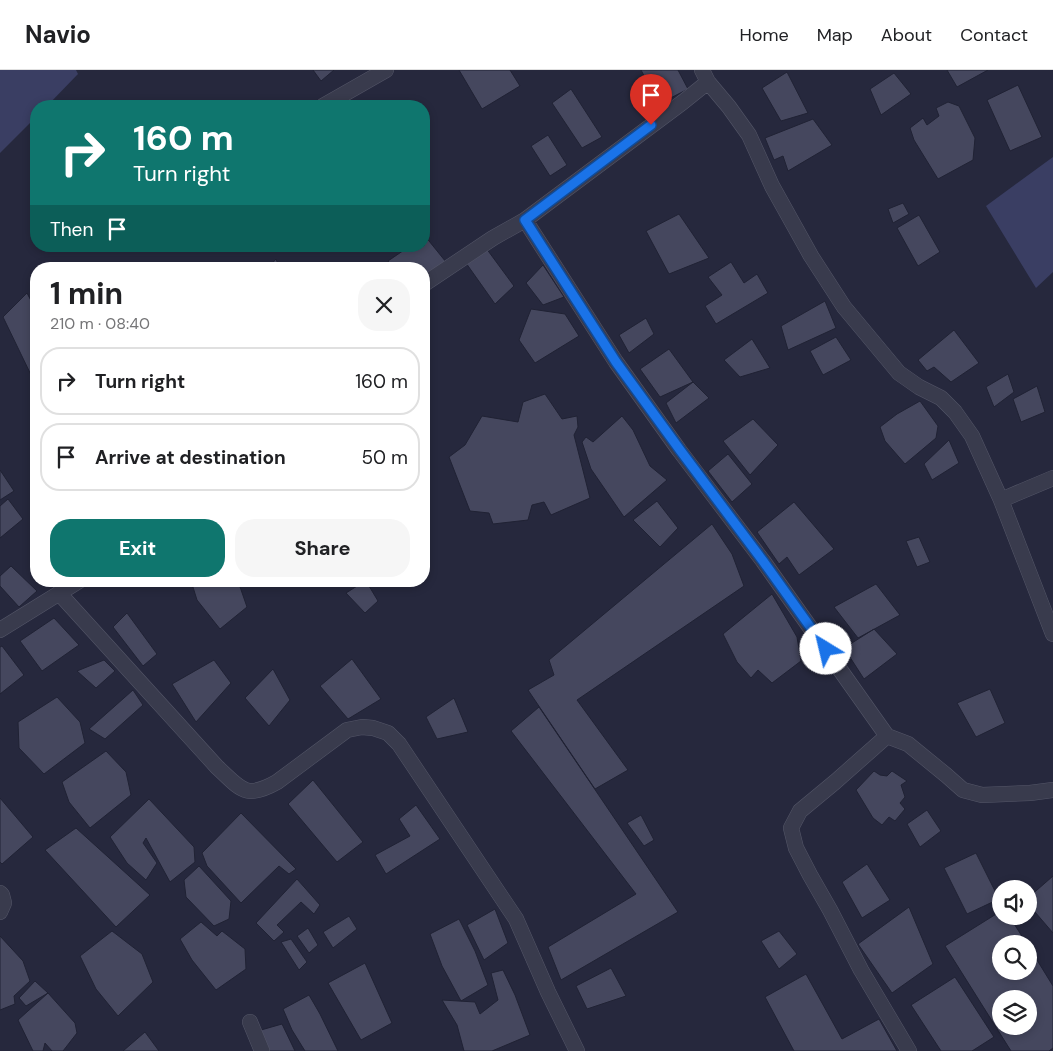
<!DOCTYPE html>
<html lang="en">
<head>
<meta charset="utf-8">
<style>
  body { margin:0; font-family:"DM Sans",sans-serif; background:#f6f6f6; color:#202124; height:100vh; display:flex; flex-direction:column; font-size:19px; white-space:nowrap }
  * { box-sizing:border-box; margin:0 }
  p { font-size:16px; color:#757577 }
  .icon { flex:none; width:28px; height:28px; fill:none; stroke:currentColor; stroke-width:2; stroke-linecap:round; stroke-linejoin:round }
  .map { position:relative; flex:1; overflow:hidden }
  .details { position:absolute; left:30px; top:192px; width:400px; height:325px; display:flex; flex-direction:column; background:#fff; border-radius:20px; box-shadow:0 2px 8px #0003 }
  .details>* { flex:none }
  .banner { position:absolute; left:30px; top:30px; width:400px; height:152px; border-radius:20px; box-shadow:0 2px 8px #0003; background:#0f766e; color:#fff; overflow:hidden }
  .buttons { position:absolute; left:992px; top:810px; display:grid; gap:10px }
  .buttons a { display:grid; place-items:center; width:45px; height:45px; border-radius:50%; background:#fff; box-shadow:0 2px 8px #0003; font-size:25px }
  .pin { position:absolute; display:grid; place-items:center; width:42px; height:42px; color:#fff; margin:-51px -21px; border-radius:50% 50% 50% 0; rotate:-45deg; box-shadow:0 0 5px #0007 }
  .pin .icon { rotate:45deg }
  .me { position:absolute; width:55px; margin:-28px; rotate:324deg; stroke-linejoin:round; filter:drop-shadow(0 0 4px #0008) }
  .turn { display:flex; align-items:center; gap:18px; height:105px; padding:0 20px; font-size:22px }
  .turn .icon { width:65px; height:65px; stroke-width:2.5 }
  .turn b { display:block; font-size:35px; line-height:42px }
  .then { display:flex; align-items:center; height:48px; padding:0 20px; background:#0003; gap:10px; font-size:19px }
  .round { display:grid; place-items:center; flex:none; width:52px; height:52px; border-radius:20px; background:#f6f6f6 }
  .overview { display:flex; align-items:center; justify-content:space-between; height:85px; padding:0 20px }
  h1 { font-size:30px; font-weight:700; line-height:38px }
  .primary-button { display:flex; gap:10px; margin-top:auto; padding:10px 20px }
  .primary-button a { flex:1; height:58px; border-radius:20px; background:#0f766e; color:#fff; font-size:20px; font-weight:700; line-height:58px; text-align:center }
  .primary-button a+a { background:#f6f6f6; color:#202124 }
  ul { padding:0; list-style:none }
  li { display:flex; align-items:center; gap:15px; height:68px; margin:0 10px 8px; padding:0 10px; border:2px solid #e0e0e0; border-radius:20px }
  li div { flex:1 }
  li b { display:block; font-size:19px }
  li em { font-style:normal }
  header { display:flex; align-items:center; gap:30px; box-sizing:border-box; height:70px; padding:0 25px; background:#fff; border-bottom:1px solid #e0e0e0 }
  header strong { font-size:24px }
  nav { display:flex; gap:28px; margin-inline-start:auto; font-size:18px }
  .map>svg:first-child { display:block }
</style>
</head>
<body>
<header>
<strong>Navio</strong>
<nav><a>Home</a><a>Map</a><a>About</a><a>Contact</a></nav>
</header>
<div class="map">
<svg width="1053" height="981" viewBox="0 0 1053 981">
  <rect width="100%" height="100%" fill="#26283d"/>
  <!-- water -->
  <path fill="#3a3e63" d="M 0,0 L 76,0 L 78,4 L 47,36 L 36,36 L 36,47 L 0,83 Z
    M 1053,87 L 1053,202 L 1036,218 L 986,136 Z"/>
  <!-- building -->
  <path fill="#45475e" stroke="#202234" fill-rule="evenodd" d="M 313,0 L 334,0 L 321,11 Z
    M 459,0 L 510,0 L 520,16 L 482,39 Z
    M 641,0 L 678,0 L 688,19 L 659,34 Z
    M 947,0 L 988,0 L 957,17 Z
    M 787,2 L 808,43 L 781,51 L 762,18 Z
    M 894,3 L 911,24 L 881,45 L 870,19 Z
    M 1018,15 L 1042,67 L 1010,81 L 987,30 Z
    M 571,19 L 602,67 L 582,78 L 552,33 Z
    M 948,32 L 959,36 L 975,68 L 973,90 L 938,109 L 914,70 L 910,58 L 923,48 L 927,55 L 939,46 L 936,38 Z
    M 813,49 L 832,75 L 788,101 L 783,86 L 774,90 L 765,68 Z
    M 548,65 L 567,95 L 550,106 L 531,76 Z
    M 903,133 L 909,144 L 893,153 L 888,139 Z
    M 679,144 L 709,188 L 669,204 L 646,161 Z
    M 919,145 L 940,182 L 918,196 L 897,158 Z
    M 425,166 L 446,192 L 424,206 L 424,199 L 394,199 L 388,191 L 410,176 L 424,176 L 424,167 Z
    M 486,178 L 514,216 L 495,234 L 466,193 Z
    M 276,189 L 280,199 L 267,199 Z
    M 731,192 L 744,213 L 757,204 L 768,223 L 716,254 L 705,236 L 722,225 L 708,207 Z
    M 543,195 L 564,227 L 543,235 L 526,213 Z
    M 27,223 L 36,240 L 36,307 L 33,309 L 3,247 Z
    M 825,231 L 836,258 L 788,280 L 781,256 Z
    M 531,239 L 565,244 L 579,266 L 535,293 L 519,270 Z
    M 646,248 L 654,264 L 629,283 L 619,265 Z
    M 954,260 L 979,293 L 951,312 L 934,297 L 927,301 L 918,290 Z
    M 836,267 L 851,290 L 823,305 L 810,281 Z
    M 752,269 L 770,298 L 740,307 L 724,290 Z
    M 669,279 L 693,312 L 660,327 L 640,299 Z
    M 1008,304 L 1014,322 L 994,337 L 986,317 Z
    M 693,312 L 709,328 L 676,353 L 666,333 Z
    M 1037,316 L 1045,342 L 1021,352 L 1013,329 Z
    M 424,317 L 429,322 L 424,328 Z
    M 545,324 L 562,349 L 577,346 L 578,357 L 574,365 L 590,428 L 551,445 L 544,432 L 532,435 L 528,450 L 493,454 L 489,443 L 470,441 L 449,387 L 465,375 L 482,346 L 518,352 L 523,332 Z
    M 920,331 L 938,356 L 936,368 L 905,394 L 885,371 L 880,357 L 897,344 Z
    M 622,346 L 633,360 L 650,396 L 667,410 L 624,447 L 591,399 L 582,372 L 586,367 L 593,372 Z
    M 753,349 L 778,375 L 750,405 L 723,371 Z
    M 949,370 L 959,393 L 932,410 L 924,394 Z
    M 728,384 L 752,414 L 732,432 L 708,401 Z
    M 0,400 L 14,421 L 0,430 Z
    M 8,429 L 23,449 L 0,468 L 0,436 Z
    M 657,431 L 678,458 L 660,477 L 633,450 Z
    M 794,432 L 834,479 L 799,505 L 787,487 L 779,494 L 757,462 Z
    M 712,454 L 732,484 L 744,516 L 577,630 L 628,700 L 595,719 L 528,620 L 554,605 L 549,590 Z
    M 919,467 L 930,492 L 917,497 L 906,471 Z
    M 11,496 L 37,521 L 19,537 L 0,516 L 0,506 Z
    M 195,511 L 238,511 L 247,537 L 220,559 L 197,530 L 192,514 Z
    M 365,511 L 366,511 L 378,531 L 365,543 L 346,523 Z
    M 385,511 L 399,511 L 387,516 Z
    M 876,514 L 900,545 L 858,568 L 834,537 Z
    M 772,524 L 797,567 L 801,591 L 772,613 L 758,600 L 751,608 L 737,592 L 723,564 Z
    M 127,543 L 157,584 L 143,596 L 113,557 Z
    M 54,548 L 79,575 L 42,601 L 20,571 Z
    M 874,559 L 897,584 L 864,609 L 844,578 Z
    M 2,576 L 24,605 L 0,624 L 0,577 Z
    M 352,589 L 381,629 L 348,649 L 320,616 Z
    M 104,590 L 115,601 L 96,618 L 77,601 Z
    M 214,590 L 231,613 L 196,652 L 172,614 Z
    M 273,599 L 290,630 L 269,656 L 245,628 Z
    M 990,619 L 1005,653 L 976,667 L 957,633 Z
    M 133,620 L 143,635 L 105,669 L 89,659 Z
    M 57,627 L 80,652 L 85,673 L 44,704 L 19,678 L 18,652 Z
    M 454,628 L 468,662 L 437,669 L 426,647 Z
    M 539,637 L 678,842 L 561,910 L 548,877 L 636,824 L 511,661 Z
    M 106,681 L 126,702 L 131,725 L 90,758 L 69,732 L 62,712 Z
    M 874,701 L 880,705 L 887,706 L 892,701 L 907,711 L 901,715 L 905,727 L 900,733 L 905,739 L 895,751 L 889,747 L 882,755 L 873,748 L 856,720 Z
    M 313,710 L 363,772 L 337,792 L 288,734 Z
    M 0,728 L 33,767 L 2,794 L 0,792 Z
    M 149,729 L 194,777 L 195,792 L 170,812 L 146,768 L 143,773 L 157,793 L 146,810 L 127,793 L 110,767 Z
    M 416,735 L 440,769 L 386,804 L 375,785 L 410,766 L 399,749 Z
    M 927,740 L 941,761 L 920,777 L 907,754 Z
    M 241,743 L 296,799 L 289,804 L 279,796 L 241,833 L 207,796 L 202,783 Z
    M 641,745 L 654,770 L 644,776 L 627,753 Z
    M 76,758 L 150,825 L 116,857 L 45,780 Z
    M 976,783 L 999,829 L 967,844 L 944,798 Z
    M 867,794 L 890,830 L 862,848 L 842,812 Z
    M 199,796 L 231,831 L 229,849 L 214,856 L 186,827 L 184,810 Z
    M 1053,806 L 1053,863 L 1029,835 L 1029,827 Z
    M 297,809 L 320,835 L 314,844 L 301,832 L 277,855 L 284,862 L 274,871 L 256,853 Z
    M 909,837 L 933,894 L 892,923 L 858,874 Z
    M 495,839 L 508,873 L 484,890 L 467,855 Z
    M 1001,841 L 1001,846 L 1009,846 L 1027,874 L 1001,874 L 1001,901 L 1029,901 L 1029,877 L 1053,916 L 1053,978 L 1049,981 L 1011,981 L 945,876 ZM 1001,929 L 1029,929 L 1029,956 L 1001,956 Z
    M 349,846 L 357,859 L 333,878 L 323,862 Z
    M 459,849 L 475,881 L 488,915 L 461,931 L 442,896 L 430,864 Z
    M 201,852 L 217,866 L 222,861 L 245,879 L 246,899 L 216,920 L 192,890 L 180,869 Z
    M 308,858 L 318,875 L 309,883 L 297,866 Z
    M 112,861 L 142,884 L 153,912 L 118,946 L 96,919 L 80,886 Z
    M 779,861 L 797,884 L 779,899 L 761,871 Z
    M 0,866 L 23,891 L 30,911 L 14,926 L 15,934 L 0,940 Z
    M 291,869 L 307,892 L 299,900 L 281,872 Z
    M 365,893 L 392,953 L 361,970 L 328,913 Z
    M 611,898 L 626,926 L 587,939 L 576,916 Z
    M 503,900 L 515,925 L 530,965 L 492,981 L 464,981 L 457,955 L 442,930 L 475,932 L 480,944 L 498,930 L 491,903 Z
    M 806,904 L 842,969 L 879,949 L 897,981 L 794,981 L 765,927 Z
    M 955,907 L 994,967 L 972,981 L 941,981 L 911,935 Z
    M 35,911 L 48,923 L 26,936 L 19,928 Z
    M 48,923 L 75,953 L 77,963 L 63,981 L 52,981 L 45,973 L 43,981 L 33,981 L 18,950 Z
    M 309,925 L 320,944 L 338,981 L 305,981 L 292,960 L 283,939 Z
    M 282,954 L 295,981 L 264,981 L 254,962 Z
    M 145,962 L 159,981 L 123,981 Z"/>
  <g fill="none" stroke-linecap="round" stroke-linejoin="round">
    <!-- minor casing -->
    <g stroke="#545668" stroke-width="16">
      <path id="minor" d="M 708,12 L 729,37 L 749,65 L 772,116 L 811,186 L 844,237 L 899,303 L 919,317 L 941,328 L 955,342 L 972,366 L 1001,430 L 1053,564
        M 323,36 L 386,0
        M 525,150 L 616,292 L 679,380 L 763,491 L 887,666 L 908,674 L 946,705 L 963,720 L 982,725 L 1030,723 L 1053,720
        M 424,214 L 493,168 L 525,150 L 683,32 L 708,12 L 702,0
        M 1001,430 L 1053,408
        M 59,523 L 217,697 C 241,719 245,730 277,712 L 347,660 L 362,657 L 373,658 L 388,663 L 399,674 L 516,849 L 548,922 L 577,981
        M 0,560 L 79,511
        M 887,666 L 835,712 L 800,741 L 791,758 L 796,778 L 810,805 L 830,840 L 861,900 L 909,981
        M 0,823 L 2,825 L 4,833 L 0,842
        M 250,952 L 262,981"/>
    </g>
    <!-- minor -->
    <use href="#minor" stroke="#393b4d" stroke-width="15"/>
  </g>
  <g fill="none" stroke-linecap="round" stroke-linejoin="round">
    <!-- route casing -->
    <g stroke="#114b97" stroke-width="12">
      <path id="route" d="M 651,55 L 525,150 L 616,292 L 680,380 L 763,491 L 826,579"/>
    </g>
    <!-- route -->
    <use href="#route" stroke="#1a73e8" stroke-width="9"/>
  </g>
</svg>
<div class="buttons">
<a><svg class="icon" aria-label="sound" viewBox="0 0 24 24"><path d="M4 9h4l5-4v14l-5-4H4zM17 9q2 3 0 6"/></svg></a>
<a><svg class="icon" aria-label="search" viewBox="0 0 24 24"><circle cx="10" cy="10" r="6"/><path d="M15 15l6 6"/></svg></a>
<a><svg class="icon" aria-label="layers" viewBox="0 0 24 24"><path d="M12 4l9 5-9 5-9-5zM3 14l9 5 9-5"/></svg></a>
</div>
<div class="pin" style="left:651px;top:55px;background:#d93025"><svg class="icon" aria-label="arrive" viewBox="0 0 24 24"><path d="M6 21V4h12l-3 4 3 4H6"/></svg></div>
<svg class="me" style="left:826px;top:579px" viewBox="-20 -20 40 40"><circle r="19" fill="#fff"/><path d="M0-13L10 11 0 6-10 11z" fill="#1a73e8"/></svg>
<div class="banner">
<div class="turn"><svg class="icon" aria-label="right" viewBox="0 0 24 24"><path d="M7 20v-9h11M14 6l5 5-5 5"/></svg><div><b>160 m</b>Turn right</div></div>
<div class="then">Then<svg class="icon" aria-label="arrive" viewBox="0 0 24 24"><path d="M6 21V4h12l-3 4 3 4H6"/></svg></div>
</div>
<section class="details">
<div class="overview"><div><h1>1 min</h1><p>210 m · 08:40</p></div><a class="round"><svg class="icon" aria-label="close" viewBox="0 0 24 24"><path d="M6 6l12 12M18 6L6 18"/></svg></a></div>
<ul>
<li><svg class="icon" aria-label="right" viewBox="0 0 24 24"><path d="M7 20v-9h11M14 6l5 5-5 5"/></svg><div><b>Turn right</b></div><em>160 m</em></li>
<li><svg class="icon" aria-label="arrive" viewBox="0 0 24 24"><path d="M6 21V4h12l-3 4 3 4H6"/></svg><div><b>Arrive at destination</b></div><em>50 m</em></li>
</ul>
<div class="primary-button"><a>Exit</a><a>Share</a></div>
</section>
</div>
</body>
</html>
